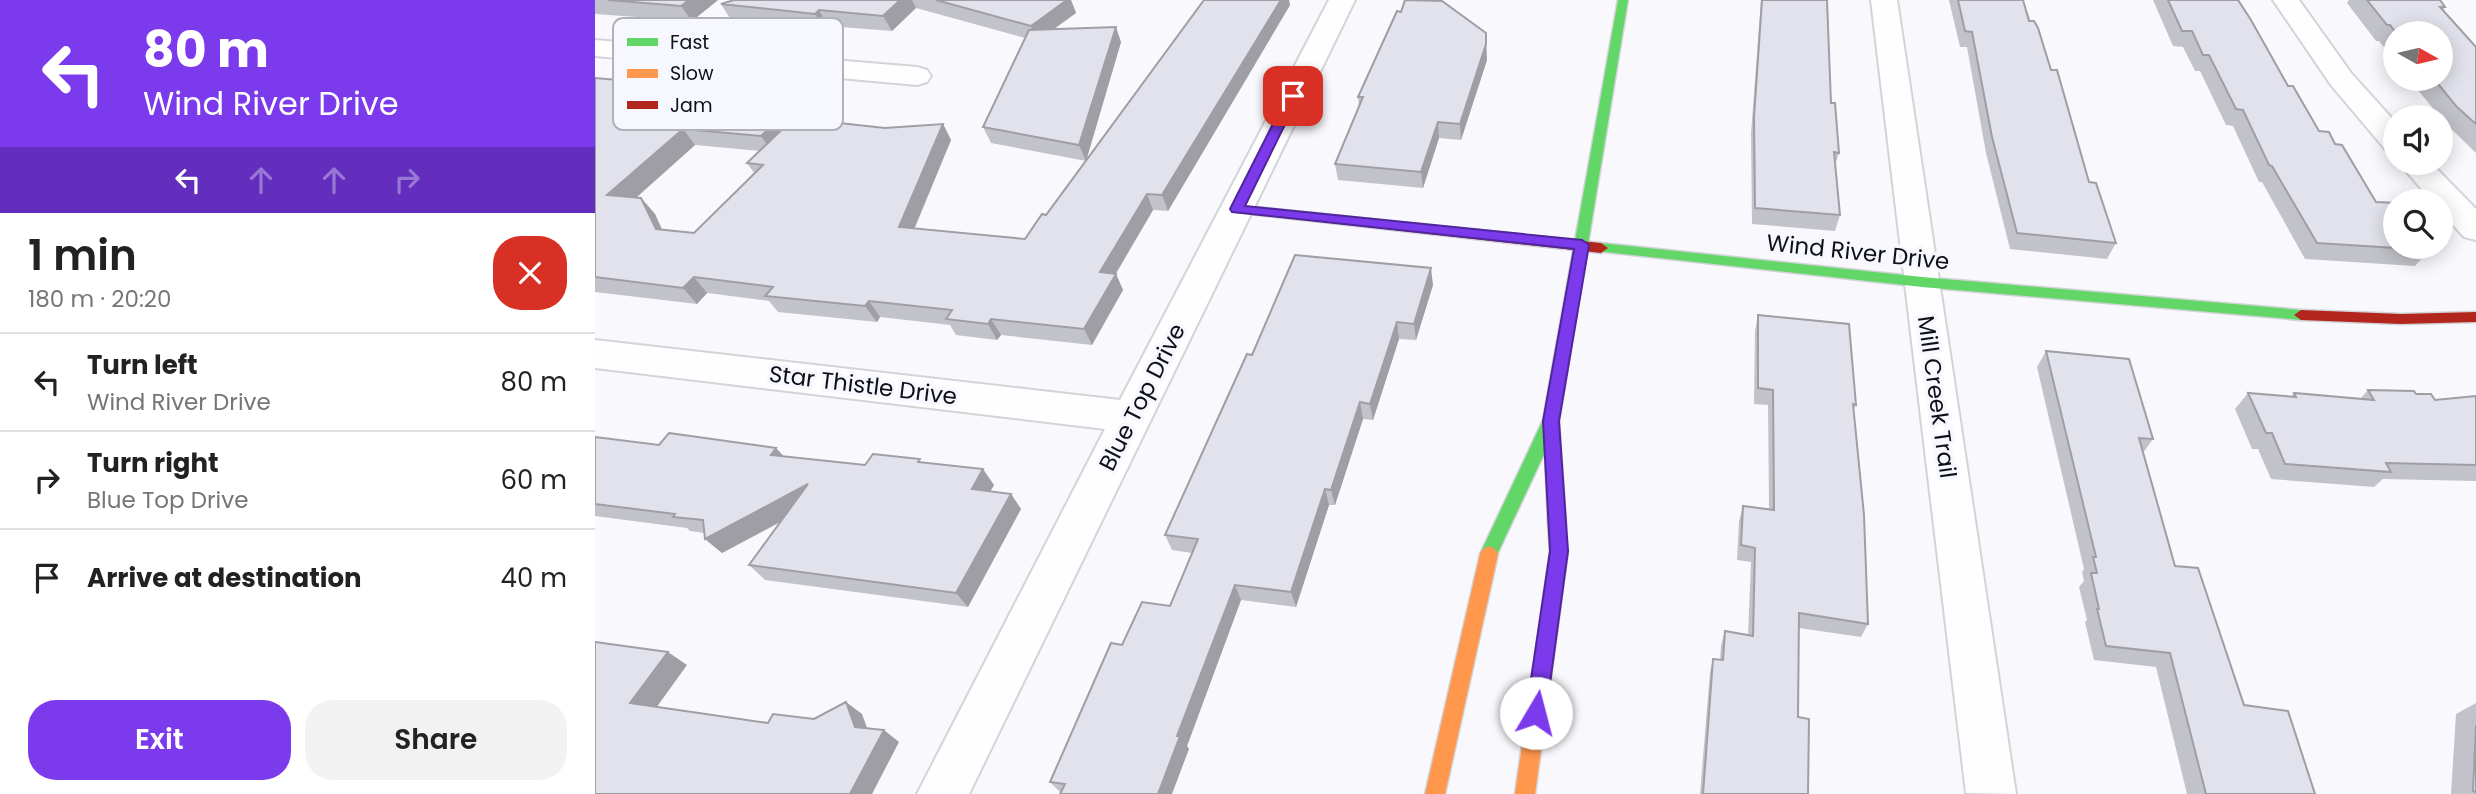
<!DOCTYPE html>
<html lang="en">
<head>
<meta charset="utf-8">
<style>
  body { margin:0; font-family:Poppins,sans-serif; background:#f2f2f2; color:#222; height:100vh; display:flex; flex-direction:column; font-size:26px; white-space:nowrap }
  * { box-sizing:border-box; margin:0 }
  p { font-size:23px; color:#767676 }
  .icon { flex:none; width:38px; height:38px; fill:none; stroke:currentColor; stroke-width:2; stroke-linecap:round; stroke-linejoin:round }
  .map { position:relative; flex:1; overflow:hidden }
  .details { display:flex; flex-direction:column; background:#fff; width:595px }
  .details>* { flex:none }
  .hud { background:#7c3aed; color:#fff; overflow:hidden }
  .needle { width:46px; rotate:98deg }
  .fabs { position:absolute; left:1788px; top:21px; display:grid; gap:14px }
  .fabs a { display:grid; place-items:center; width:70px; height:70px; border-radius:50%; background:#fff; box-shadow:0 4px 18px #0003; font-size:35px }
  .pin { position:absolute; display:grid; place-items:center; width:60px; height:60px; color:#fff; margin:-30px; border-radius:14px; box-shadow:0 4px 10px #0006 }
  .me { position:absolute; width:77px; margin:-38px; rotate:8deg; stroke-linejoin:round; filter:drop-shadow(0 0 5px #0008) }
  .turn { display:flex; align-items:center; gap:24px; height:147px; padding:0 28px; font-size:32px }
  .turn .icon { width:91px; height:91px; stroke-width:2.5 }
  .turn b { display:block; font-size:49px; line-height:60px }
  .lanes { display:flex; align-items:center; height:66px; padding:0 28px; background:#0003; justify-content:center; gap:35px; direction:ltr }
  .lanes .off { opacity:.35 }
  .round { display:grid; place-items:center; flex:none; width:74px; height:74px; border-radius:28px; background:#f2f2f2 }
  .summary { display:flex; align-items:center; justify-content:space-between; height:119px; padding:0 28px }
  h1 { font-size:42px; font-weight:600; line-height:52px }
  .button { display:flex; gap:14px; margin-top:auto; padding:14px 28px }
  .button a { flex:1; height:80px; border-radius:28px; background:#7c3aed; color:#fff; font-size:28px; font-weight:600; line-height:80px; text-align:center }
  .button a+a { background:#f2f2f2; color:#222 }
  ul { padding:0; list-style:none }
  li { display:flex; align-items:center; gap:21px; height:98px; padding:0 28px; border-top:2px solid #e0e0e0 }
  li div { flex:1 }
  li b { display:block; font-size:26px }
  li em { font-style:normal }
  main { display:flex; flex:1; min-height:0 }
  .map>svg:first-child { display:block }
</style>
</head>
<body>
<main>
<section class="details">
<div class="hud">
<div class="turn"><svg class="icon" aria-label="left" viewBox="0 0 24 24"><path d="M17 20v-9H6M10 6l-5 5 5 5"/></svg><div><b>80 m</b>Wind River Drive</div></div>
<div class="lanes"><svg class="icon" aria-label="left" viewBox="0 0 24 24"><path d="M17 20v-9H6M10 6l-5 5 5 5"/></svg><svg class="icon off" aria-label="ahead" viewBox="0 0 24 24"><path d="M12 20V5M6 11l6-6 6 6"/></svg><svg class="icon off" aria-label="ahead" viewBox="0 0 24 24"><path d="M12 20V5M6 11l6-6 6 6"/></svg><svg class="icon off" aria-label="right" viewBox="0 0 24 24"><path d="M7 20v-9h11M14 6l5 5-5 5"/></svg></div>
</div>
<div class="summary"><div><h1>1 min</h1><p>180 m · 20:20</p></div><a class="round" style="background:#d93025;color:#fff"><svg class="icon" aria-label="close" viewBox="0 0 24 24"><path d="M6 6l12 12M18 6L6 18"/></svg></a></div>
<ul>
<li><svg class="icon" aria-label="left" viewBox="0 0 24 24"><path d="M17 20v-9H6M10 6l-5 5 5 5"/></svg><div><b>Turn left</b><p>Wind River Drive</p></div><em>80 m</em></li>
<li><svg class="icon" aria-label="right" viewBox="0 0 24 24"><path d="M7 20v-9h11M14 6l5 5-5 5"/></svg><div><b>Turn right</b><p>Blue Top Drive</p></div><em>60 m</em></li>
<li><svg class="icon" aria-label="arrive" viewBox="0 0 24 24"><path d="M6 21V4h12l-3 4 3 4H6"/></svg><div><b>Arrive at destination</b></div><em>40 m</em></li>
</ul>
<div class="button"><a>Exit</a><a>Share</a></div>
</section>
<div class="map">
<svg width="1881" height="794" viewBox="0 0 1881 794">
  <rect width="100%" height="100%" fill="#f9f9fd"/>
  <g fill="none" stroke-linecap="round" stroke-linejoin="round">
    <!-- street casing -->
    <g stroke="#d3d4d8" stroke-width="4">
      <path id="street" d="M 734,0 L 760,0 L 374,794 L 322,794 L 510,429 L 0,368 L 0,340 L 525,400 Z
        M 1276,0 L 1302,0 L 1421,794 L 1371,793 Z
        M 1678,0 L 1704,0 L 1756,73 L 1801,123 L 1801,151 L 1790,149 L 1736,85 Z
        M 0,40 L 322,67 L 332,70 L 336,76 L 332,82 L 322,85 L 0,56 Z
        M 1804,163 L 1836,163 L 1881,209 L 1881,240 L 1869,237 L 1846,212 L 1846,201 L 1837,201 Z"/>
    </g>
    <!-- fast casing -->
    <g stroke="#d3d4d8" stroke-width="3">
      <path id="fast" d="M 1023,0 L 1033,0 L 964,421 L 971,525 L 968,530 L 962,532 L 956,530 L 953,525 L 950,452 L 900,559 L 894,562 L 888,559 L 885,554 L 948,420 Z
        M 1006,243 L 1327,277 L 1706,310 L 1713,315 L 1706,320 L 1327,287 L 1001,251 L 999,248 Z"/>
    </g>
    <!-- slow casing -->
    <g stroke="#d3d4d8" stroke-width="3">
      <path id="slow" d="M 962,518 L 968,520 L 973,551 L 940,794 L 920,794 L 955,551 L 953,525 L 956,520 Z
        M 894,546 L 900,549 L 903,554 L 850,794 L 830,794 L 885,554 L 888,549 Z"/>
    </g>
    <!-- jam casing -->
    <g stroke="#d3d4d8" stroke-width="3">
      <path id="jam" d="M 642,205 L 1006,243 L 1013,248 L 1006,253 L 637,212 L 637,206 Z
        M 1706,310 L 1806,314 L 1881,312 L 1881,322 L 1806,324 L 1706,320 L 1699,315 Z"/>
    </g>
    <!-- street -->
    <use href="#street" fill="#fefeff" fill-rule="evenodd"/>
    <!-- fast -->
    <use href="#fast" fill="#63d668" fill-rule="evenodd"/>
    <!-- slow -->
    <use href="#slow" fill="#ff974d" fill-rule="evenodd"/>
    <!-- jam -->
    <use href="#jam" fill="#b3261e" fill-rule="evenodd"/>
  </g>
  <!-- wall -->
  <path fill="#c2c2ca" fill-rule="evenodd" d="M 0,0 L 123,0 L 97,21 L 0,14 Z
    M 139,0 L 476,0 L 481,13 L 459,29 L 526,42 L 491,161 L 695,5 L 573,211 L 558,210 L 521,274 L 528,290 L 497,345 L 406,335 L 402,340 L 361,335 L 355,325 L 285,317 L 282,322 L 183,312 L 174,301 L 112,293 L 102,304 L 0,292 L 0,78 L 175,96 L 179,101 L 209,119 L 290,128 L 348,124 L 356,140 L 320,228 L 430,239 L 451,215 L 491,161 L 396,143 L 388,127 L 430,38 L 321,8 L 297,31 L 233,26 L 229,30 L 136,20 L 126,4 ZM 100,145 L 165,151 L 152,163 L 159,173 L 99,233 L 67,230 L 60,214 L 46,198 L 41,198 Z
    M 1166,0 L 1232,0 L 1236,103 L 1244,153 L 1240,165 L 1245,215 L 1240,231 L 1157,224 L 1156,133 Z
    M 1354,0 L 1428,0 L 1494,182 L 1521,243 L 1512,259 L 1415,249 L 1391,153 L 1372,47 L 1365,47 Z
    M 1558,0 L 1643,0 L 1693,86 L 1724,131 L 1740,144 L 1781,202 L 1834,250 L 1820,266 L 1710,259 L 1667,182 L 1664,182 L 1638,126 L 1631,125 L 1605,71 L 1600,71 L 1588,47 L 1578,46 Z
    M 1754,0 L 1845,0 L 1850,7 L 1848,11 L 1881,47 L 1881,153 L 1849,122 L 1814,79 L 1846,79 L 1801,33 L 1801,62 L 1784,41 L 1781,41 L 1752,3 Z
    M 892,60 L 866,140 L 844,138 L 828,188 L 743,180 L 740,164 L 764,107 L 763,97 Z
    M 838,285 L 821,340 L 804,339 L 778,420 L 768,419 L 740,505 L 734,505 L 701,607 L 646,600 L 592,746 L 594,749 L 466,793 L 455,782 L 527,645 L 575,606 L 597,553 L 577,550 L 570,535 L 657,355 Z
    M 1163,315 L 1261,405 L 1258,411 L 1273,624 L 1266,637 L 1204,628 L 1203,717 L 1213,794 L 1105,794 L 1115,672 L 1118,659 L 1125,660 L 1126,645 L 1130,631 L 1153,635 L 1156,562 L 1142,560 L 1144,521 L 1148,506 L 1174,510 L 1173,405 L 1159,404 L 1160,331 Z
    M 1451,351 L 1558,439 L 1548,453 L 1580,566 L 1649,705 L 1720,794 L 1592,794 L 1561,667 L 1499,660 L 1490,622 L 1492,620 L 1484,587 L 1489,581 L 1487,572 L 1489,569 L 1442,367 Z
    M 1773,390 L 1821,394 L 1840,400 L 1881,396 L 1881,481 L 1788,479 L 1779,487 L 1676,479 L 1663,449 L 1657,449 L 1640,409 L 1653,393 L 1696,396 L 1699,393 L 1765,399 Z
    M 0,437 L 64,445 L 270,465 L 326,462 L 399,485 L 395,491 L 416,494 L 426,509 L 373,607 L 170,580 L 154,565 L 186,522 L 127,553 L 110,539 L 109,533 L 95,531 L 92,528 L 0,516 Z
    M 1881,703 L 1881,794 L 1856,794 L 1861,714 Z"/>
  <!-- shaded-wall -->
  <path fill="#9e9ea4" d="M 94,0 L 123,0 L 97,21 L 86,6 Z
    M 305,0 L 317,0 L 321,8 L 297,31 L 288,16 Z
    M 472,0 L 476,0 L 481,13 L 442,41 L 436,26 Z
    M 686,0 L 694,0 L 695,5 L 573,211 L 567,195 Z
    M 224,10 L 233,26 L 229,30 L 220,14 Z
    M 521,27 L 526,42 L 491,161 L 484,145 Z
    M 891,33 L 892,60 L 866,140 L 865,124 Z
    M 200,103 L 210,119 L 177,152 L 166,136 Z
    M 843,122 L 844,138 L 828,188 L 826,172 Z
    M 348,124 L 356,140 L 313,243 L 304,227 Z
    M 88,129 L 100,145 L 26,211 L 12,195 Z
    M 552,194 L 558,210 L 512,288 L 505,272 Z
    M 46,198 L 60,214 L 74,245 L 61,229 Z
    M 836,268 L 838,285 L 821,340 L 819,324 Z
    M 521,274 L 528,290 L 497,345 L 489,329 Z
    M 99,277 L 112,293 L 102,304 L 88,288 Z
    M 274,301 L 285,317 L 282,322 L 270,306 Z
    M 396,319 L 406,335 L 402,340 L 393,324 Z
    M 802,322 L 804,339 L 778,420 L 775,404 Z
    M 765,402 L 768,419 L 740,505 L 736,490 Z
    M 181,448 L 195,463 L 176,455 Z
    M 388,469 L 399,485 L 388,504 L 377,489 Z
    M 213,484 L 227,499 L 127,553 L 110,539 Z
    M 730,489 L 734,505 L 701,607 L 696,592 Z
    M 416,494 L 426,509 L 373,607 L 361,593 Z
    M 640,585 L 646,600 L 592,746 L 594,749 L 577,794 L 563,794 L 582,736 Z
    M 73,652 L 92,665 L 56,715 L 35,703 Z
    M 251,702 L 267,714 L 276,739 L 260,727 Z
    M 289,730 L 304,742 L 277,794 L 255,794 Z"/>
  <!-- building -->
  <path fill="#e1e2eb" stroke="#9e9ea4" stroke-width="2" d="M 13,0 L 94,0 L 86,6 Z
    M 139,0 L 305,0 L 288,16 L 224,10 L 220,14 L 126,4 Z
    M 341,0 L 472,0 L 436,26 Z
    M 609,0 L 686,0 L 567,195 L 552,194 L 505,272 L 521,274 L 489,329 L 396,319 L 393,324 L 351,319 L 357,310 L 274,301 L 270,306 L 170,296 L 178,287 L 99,277 L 88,288 L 0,277 L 0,78 L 106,87 L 103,89 L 175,96 L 170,100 L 200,103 L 166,136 L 88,129 L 12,195 L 46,198 L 61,229 L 99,233 L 168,165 L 152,163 L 199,118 L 290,128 L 348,124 L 304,227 L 430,239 L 447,214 L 451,215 Z
    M 810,0 L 847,1 L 891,33 L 891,44 L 865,124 L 843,122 L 826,172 L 740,164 L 768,97 L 763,97 L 802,11 L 806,12 Z
    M 1167,0 L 1232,0 L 1236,103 L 1240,103 L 1244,153 L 1239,152 L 1245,215 L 1160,208 L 1159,117 Z
    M 1363,0 L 1428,0 L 1434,21 L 1439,21 L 1443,28 L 1456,70 L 1462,70 L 1494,182 L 1501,183 L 1521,243 L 1422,233 L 1397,137 L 1377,32 L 1370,31 Z
    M 1573,0 L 1643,0 L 1656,20 L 1693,86 L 1698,86 L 1724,131 L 1734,132 L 1740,144 L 1747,145 L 1781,202 L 1801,203 L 1801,247 L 1831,247 L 1834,250 L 1722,243 L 1677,166 L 1674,165 L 1648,110 L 1641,109 L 1614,55 L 1608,55 L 1597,31 L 1587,31 Z
    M 1772,0 L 1845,0 L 1850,7 L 1845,7 L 1881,47 L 1881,124 L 1861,106 L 1839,79 L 1846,79 L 1846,33 L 1801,33 L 1795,25 L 1792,25 Z
    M 521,27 L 484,145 L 388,127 L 434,30 Z
    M 700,255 L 836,268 L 819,324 L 802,322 L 775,404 L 765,402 L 736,490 L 730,489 L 696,592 L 640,585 L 582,736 L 585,736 L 563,794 L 465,794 L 470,784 L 455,782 L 516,643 L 527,645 L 547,602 L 575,606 L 603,539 L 570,535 L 652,354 L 657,355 Z
    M 1163,315 L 1254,324 L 1261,405 L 1258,404 L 1269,515 L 1273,624 L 1204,613 L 1203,717 L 1214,719 L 1213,794 L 1108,794 L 1118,659 L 1128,660 L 1130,631 L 1158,636 L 1160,548 L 1146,545 L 1148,506 L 1179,510 L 1178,390 L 1163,388 Z
    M 1451,351 L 1534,359 L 1558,439 L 1544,438 L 1580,566 L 1603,568 L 1649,705 L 1693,711 L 1720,794 L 1611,794 L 1575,653 L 1511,646 L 1502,609 L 1504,609 L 1496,573 L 1502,573 L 1498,557 L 1501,557 Z
    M 1773,390 L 1819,391 L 1821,394 L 1836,394 L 1840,400 L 1881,396 L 1881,465 L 1791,463 L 1796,472 L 1690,464 L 1677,433 L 1671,433 L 1653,393 L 1701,397 L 1699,393 L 1779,400 Z
    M 74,433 L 181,448 L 176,455 L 270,465 L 278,454 L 325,459 L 323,462 L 388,469 L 377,489 L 416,494 L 361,593 L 154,565 L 213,484 L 110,539 L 108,520 L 78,517 L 80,514 L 0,504 L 0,437 L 64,445 Z
    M 0,642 L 73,652 L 35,703 L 173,723 L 178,714 L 219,719 L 251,702 L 260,727 L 289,730 L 255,794 L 0,794 Z
    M 1881,725 L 1881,792 L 1878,791 Z"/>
  <!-- route -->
  <path fill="#7c3aed" stroke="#51269a" stroke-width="2" d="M 698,92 L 704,96 L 650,206 L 987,240 L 994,245 L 964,421 L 973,551 L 951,713 L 948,720 L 941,723 L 934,720 L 931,713 L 955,551 L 948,421 L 979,249 L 637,212 L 635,209 L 692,96 Z"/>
  <g text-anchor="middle" stroke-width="7" stroke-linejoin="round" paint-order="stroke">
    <!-- street labels -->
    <g font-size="23" fill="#0f1014" stroke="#f7f7ff">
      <text transform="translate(1263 252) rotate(6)" y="8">Wind River Drive</text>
      <text transform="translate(268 385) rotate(7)" y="8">Star Thistle Drive</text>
      <text transform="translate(547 397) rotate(-63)" y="8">Blue Top Drive</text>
      <text transform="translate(1342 397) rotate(82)" y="8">Mill Creek Trail</text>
    </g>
  </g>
  <!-- legend -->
  <rect x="18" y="18" width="230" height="112" rx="10" fill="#f7f7ff" stroke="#b1b2b8" stroke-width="2"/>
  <rect x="32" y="38" width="31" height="8" fill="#63d668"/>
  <rect x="32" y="69" width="31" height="9" fill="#ff974d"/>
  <rect x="32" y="101" width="31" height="8" fill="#b3261e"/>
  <g font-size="19" fill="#0f1014">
    <text x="75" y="49">Fast</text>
    <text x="75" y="80">Slow</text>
    <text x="75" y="112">Jam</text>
  </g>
</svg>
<div class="fabs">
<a><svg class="needle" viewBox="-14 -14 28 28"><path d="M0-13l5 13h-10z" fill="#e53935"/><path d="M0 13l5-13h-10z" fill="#767676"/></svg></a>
<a><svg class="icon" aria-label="sound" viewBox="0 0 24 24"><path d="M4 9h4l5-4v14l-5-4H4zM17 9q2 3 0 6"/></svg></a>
<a><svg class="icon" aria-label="search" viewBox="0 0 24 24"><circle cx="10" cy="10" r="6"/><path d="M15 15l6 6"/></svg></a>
</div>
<div class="pin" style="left:698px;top:96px;background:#d93025"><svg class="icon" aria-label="arrive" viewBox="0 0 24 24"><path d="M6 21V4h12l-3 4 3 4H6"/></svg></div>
<svg class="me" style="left:941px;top:713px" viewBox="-20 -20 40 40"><circle r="19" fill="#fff"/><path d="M0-13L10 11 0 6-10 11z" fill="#7c3aed"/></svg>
</div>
</main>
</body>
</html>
